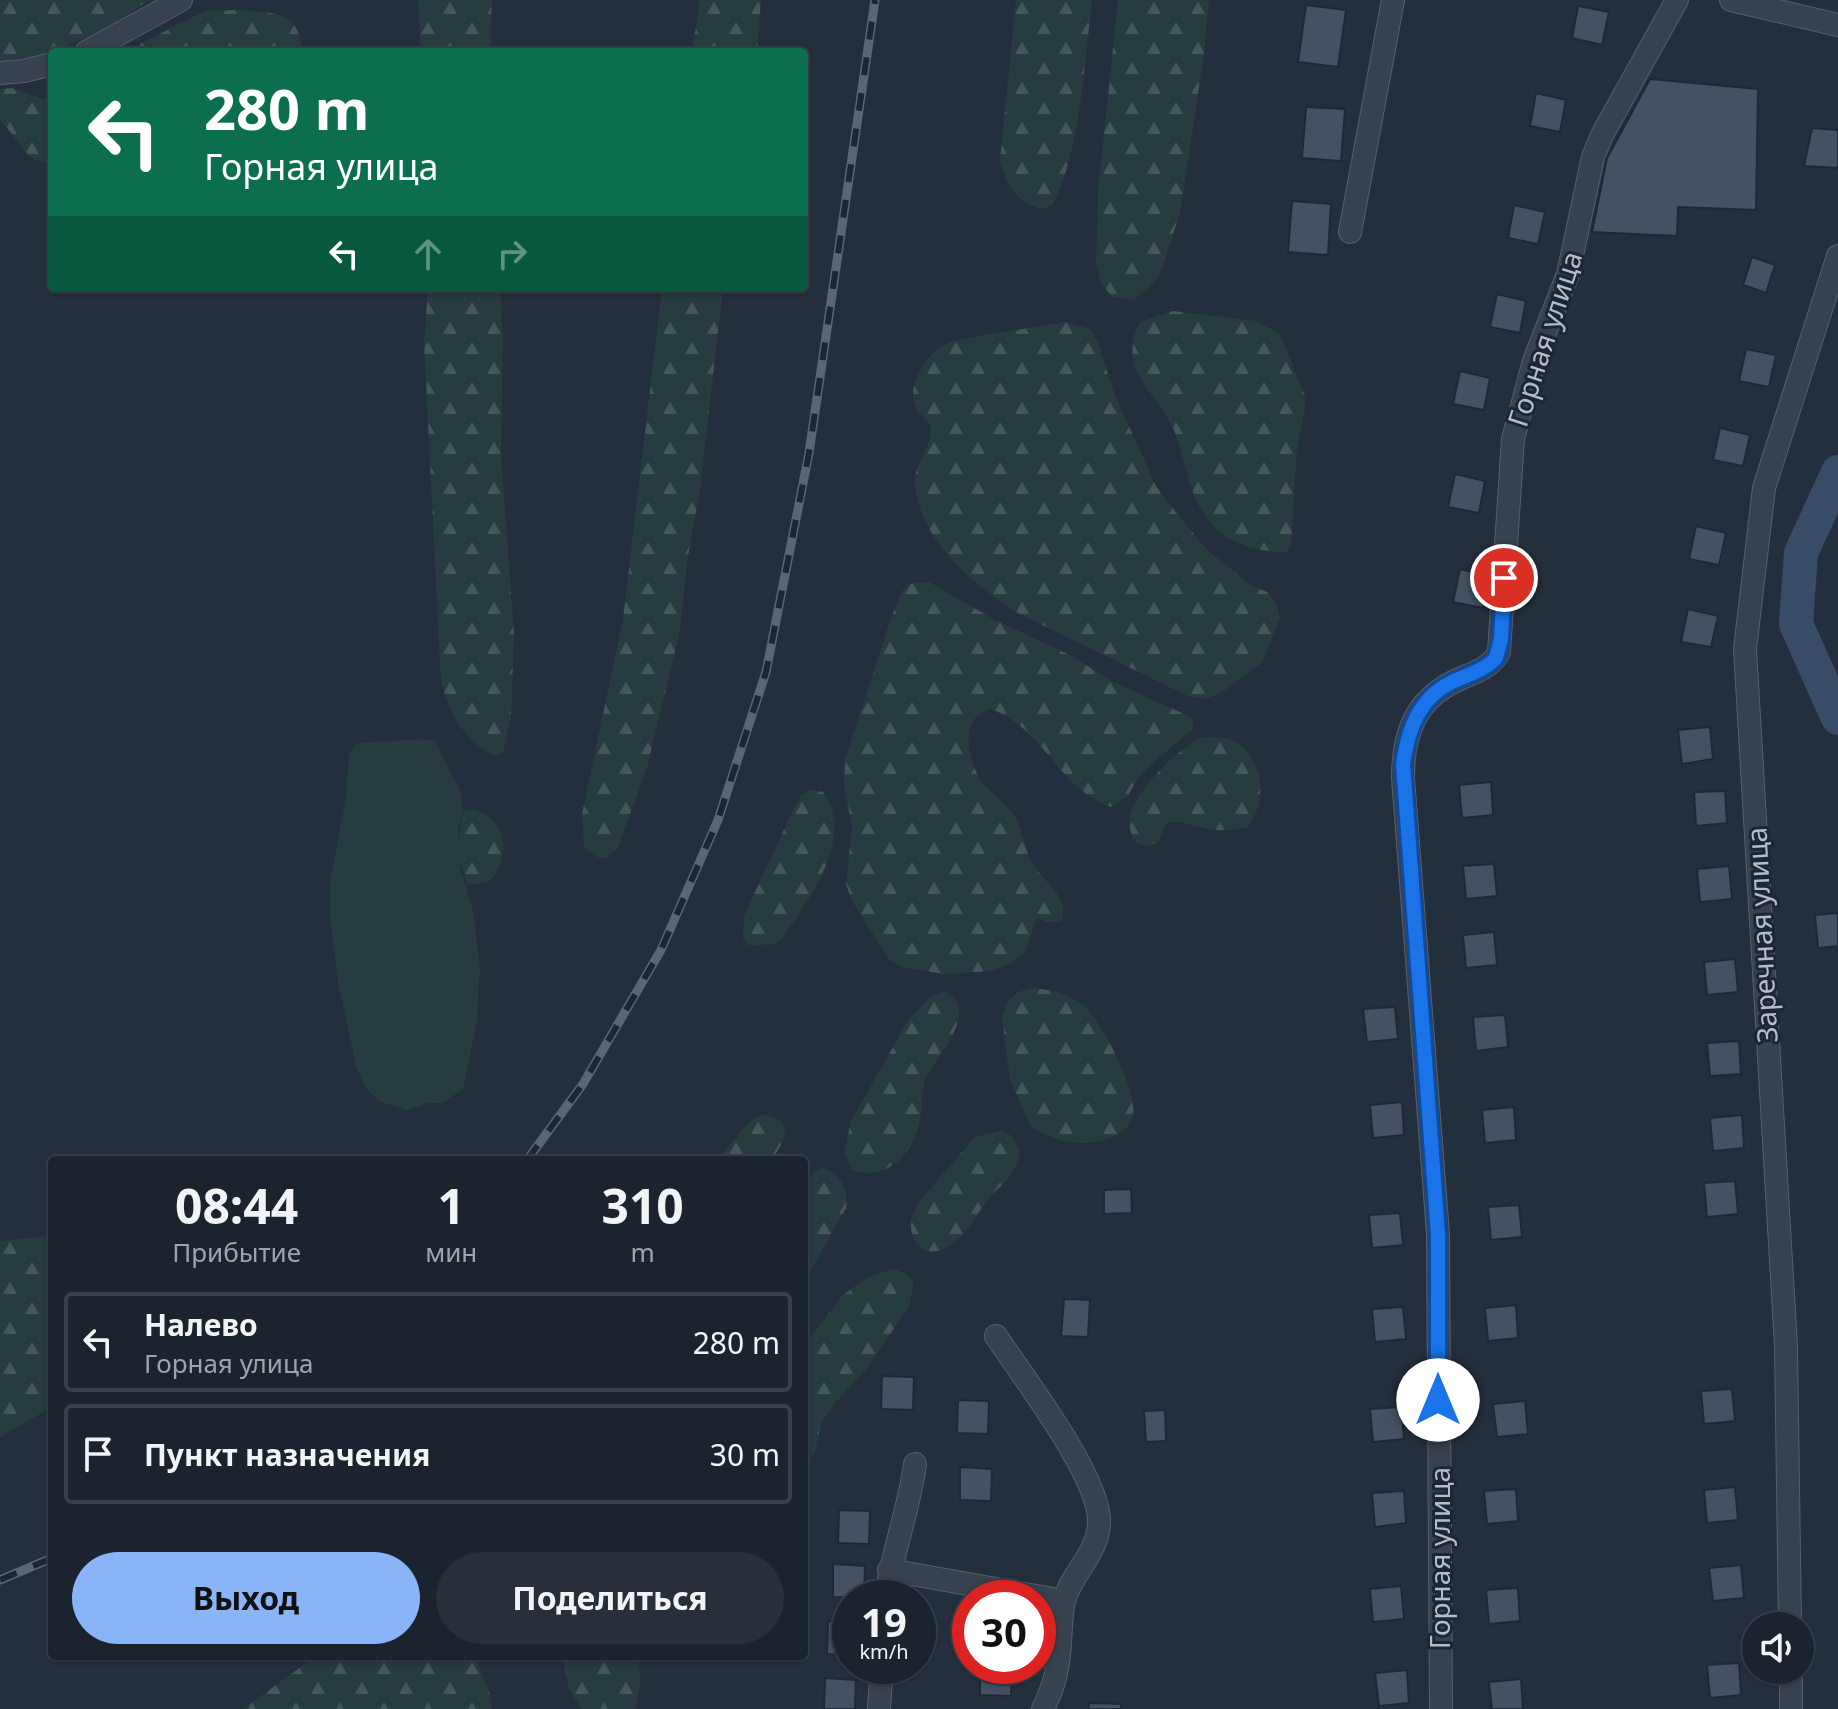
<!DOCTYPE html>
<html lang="ru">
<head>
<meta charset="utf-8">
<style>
  body { margin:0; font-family:"Noto Sans",sans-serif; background:#282f3a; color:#f1f3f6; height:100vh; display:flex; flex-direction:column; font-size:30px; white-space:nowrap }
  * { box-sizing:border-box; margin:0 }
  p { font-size:26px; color:#a0a4aa }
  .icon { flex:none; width:44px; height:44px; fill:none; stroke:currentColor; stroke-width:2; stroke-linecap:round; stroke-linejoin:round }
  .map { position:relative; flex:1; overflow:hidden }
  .details { position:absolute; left:48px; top:1156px; width:760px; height:504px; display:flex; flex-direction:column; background:#1b232e; border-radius:8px; box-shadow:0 2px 6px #0004,0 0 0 2px #39404a }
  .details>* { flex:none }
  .banner { position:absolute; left:48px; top:48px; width:760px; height:244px; border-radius:8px; box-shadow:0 2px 6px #0004,0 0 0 2px #39404a; background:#0b6e4f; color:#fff; overflow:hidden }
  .buttons { position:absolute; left:1742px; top:1612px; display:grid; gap:16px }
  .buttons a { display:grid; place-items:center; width:72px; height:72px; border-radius:50%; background:#1b232e; box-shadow:0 2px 6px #0004,0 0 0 2px #39404a; font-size:40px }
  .speed { position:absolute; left:832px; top:1580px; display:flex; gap:16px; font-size:40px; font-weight:700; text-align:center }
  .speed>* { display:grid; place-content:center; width:104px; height:104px; border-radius:50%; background:#1b232e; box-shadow:0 2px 6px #0004,0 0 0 2px #39404a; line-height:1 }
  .speed small { font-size:20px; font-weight:400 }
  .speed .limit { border:12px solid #d22; background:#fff; color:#111 }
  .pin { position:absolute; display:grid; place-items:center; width:68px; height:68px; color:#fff; margin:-34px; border:4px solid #fff; border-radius:50%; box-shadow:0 2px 8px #0007 }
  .me { position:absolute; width:88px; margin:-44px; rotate:0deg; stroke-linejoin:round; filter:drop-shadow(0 0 6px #0008) }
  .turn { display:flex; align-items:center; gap:28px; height:168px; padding:0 24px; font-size:36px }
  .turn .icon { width:104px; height:104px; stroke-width:2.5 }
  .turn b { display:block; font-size:56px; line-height:68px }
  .lanes { display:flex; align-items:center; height:76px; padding:0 24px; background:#0003; justify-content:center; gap:40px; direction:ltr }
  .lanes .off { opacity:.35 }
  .eta { display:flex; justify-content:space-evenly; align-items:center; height:136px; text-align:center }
  .eta b { font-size:48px; font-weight:700; line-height:56px }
  .primary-button { display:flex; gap:16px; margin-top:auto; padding:16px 24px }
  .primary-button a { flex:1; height:92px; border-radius:48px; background:#8ab4f8; color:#111; font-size:32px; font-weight:700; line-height:92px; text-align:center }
  .primary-button a+a { background:#282f3a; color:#f1f3f6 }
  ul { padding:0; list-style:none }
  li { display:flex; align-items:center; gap:24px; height:100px; margin:0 16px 12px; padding:0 8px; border:4px solid #39404a; border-radius:8px }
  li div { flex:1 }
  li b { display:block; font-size:30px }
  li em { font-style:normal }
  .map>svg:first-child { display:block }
</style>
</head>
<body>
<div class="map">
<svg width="1838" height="1709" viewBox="0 0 1838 1709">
  <defs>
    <pattern id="forest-firs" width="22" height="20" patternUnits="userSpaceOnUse" patternTransform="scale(2)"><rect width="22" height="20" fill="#263c3f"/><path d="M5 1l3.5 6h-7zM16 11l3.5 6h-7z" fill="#435659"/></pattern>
  </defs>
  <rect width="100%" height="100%" fill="#242f3e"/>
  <!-- green -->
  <path fill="#263c3f" d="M 425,739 L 435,741 L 460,790 L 463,811 L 458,831 L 461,871 L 473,911 L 480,967 L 477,1021 L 463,1089 L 442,1103 L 428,1103 L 407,1110 L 379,1101 L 365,1087 L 356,1067 L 337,977 L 330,914 L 330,883 L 346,797 L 349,755 L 357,743 Z"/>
  <!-- forest -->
  <path fill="url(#forest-firs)" d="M 0,0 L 149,0 C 105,31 55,57 0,61 Z
    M 418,0 L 492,0 L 490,52 L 421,52 Z
    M 700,0 L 761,0 L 757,52 L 692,52 Z
    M 1016,0 L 1092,0 C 1085,59 1080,152 1053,204 L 1042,209 C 1016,203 1006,184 1000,160 Z
    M 1118,0 L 1209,0 L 1204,54 L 1180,213 L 1160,274 L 1148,289 L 1132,300 L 1113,297 L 1102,285 L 1096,263 L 1098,191 Z
    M 235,10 C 271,13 300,8 302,52 L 124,52 L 205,11 Z
    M 12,88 L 42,99 L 52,98 L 52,164 L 38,161 L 29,156 L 0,119 L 0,89 Z
    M 428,288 L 500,288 L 503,341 L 501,455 L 514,634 L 511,717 L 503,752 L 495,756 C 464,740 449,714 441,681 L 424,342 Z
    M 662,288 L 723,288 L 700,489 L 688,556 L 679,635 L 647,767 L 618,848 L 606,858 L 597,857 L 584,847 L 582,814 L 623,619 Z
    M 1173,311 L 1256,321 L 1278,333 L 1284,344 L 1305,396 L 1305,409 L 1297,448 L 1291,544 L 1286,552 C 1266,553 1231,544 1216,529 C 1185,498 1188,457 1170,422 C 1161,403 1144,389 1136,370 C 1130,354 1132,336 1140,322 Z
    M 1065,322 L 1090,329 L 1097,339 L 1114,393 L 1154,482 L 1165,499 L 1208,551 L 1252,586 L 1267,592 L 1277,605 L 1280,617 L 1263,662 L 1222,692 L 1206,699 L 1188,696 L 1018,613 C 973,584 920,542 915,483 C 914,464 931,448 931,430 C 931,421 922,417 918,411 C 904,390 923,361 940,347 C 953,337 1042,327 1065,322 Z
    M 929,582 L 995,620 L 1072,656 L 1113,682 L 1193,718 L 1193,729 L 1158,758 L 1138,778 L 1127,797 L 1111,807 C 1059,790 1042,725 990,709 C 985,711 979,713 975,718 C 961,737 972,771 986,787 C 994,796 1005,803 1012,813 C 1022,826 1024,844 1030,859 C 1039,880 1072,896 1061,921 L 1047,922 L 1037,918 L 1025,952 L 1010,964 L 990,971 L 943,974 L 902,967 L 889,959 L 852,901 L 846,884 L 852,826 L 844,786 L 845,760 L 892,615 L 903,590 L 910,584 Z
    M 1203,737 C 1214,737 1226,737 1235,742 C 1265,760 1267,802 1248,827 C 1236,829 1226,831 1214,830 C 1198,828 1182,819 1167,823 L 1157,843 L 1146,846 L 1136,843 C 1129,833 1127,819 1133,807 C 1143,784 1180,747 1203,737 Z
    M 810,790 L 823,792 C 857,838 807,901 782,939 L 775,944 L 748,945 L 743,939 L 744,916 L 794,808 L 801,795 Z
    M 473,810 C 499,817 509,837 500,863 C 498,870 494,879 486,882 C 480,884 473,884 467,883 L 457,850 L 463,811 Z
    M 1031,988 C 1050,989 1067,993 1083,1005 C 1101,1020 1138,1092 1133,1115 C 1128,1137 1097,1144 1077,1143 C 1062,1142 1043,1134 1031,1126 L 1010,1080 L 1002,1017 L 1007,1002 L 1018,992 Z
    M 946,991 C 953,997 959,1001 959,1011 C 960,1033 936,1058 926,1077 C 920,1090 923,1105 920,1119 C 914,1153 888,1182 852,1170 L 844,1153 L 851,1121 L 909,1019 L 931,996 Z
    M 761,1115 C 795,1118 787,1140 771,1160 L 717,1160 L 749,1122 Z
    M 1000,1131 L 1010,1135 L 1020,1150 C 1019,1158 1016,1166 1012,1173 C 1006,1183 998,1188 991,1196 C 977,1212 966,1237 946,1248 C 918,1262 901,1230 917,1204 L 975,1137 Z
    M 824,1168 C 841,1175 849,1190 846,1208 L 804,1282 L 804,1181 L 817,1170 Z
    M 52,1236 L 52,1407 L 0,1437 L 0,1241 Z
    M 894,1269 L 906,1274 L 914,1283 L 909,1306 L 867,1368 L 836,1402 L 821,1423 L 815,1453 L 804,1466 L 804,1346 L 843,1295 L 868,1277 Z
    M 316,1656 L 475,1656 L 489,1693 L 492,1709 L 243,1709 Z
    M 562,1656 L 639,1656 L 640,1686 L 635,1709 L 582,1709 L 569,1689 Z"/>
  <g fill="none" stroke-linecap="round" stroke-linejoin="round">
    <!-- river -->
    <path stroke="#394c67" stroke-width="34" d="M 1838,472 L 1801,553 L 1796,624 L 1838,718"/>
  </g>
  <!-- building -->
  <path fill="#455162" stroke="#1f2835" stroke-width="2" d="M 1306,5 L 1346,10 L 1338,67 L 1298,62 Z
    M 1578,6 L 1609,12 L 1602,45 L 1572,38 Z
    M 1650,79 L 1758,89 L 1756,210 L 1678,207 L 1677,236 L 1592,232 L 1607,158 Z
    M 1536,93 L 1566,100 L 1560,132 L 1530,126 Z
    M 1306,107 L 1345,109 L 1341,161 L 1302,158 Z
    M 1812,128 L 1838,130 L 1838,168 L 1804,166 Z
    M 1292,201 L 1331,204 L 1328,255 L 1288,252 Z
    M 1514,205 L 1545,212 L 1538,244 L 1508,238 Z
    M 1752,257 L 1775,265 L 1766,293 L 1743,285 Z
    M 1497,294 L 1526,301 L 1520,333 L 1490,327 Z
    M 1746,349 L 1776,355 L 1769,387 L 1739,381 Z
    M 1460,371 L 1490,378 L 1484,410 L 1453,404 Z
    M 1720,428 L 1750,435 L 1743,466 L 1713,460 Z
    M 1455,474 L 1485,481 L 1479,513 L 1448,507 Z
    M 1696,526 L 1726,533 L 1719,565 L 1689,559 Z
    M 1460,569 L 1490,576 L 1483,608 L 1453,602 Z
    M 1688,609 L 1718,616 L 1711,647 L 1681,642 Z
    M 1710,727 L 1713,759 L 1682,764 L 1678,730 Z
    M 1491,782 L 1493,815 L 1462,818 L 1459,785 Z
    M 1725,791 L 1727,823 L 1696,826 L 1694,792 Z
    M 1494,864 L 1497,896 L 1466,899 L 1463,866 Z
    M 1729,866 L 1732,899 L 1700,902 L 1697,869 Z
    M 1838,913 L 1838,946 L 1818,948 L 1815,915 Z
    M 1494,932 L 1497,965 L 1466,968 L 1463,935 Z
    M 1735,959 L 1738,992 L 1707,995 L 1704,962 Z
    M 1395,1007 L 1398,1039 L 1367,1042 L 1363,1009 Z
    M 1505,1015 L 1508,1047 L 1476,1051 L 1473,1017 Z
    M 1739,1041 L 1741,1074 L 1710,1076 L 1707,1043 Z
    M 1402,1102 L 1404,1135 L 1373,1138 L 1370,1105 Z
    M 1514,1107 L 1516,1140 L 1485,1143 L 1482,1110 Z
    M 1742,1115 L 1744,1148 L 1713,1151 L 1710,1118 Z
    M 1735,1181 L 1738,1214 L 1707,1217 L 1704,1183 Z
    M 1131,1189 L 1132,1213 L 1104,1214 L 1104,1190 Z
    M 1519,1205 L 1522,1237 L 1491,1240 L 1488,1207 Z
    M 1400,1213 L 1403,1245 L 1372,1248 L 1369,1215 Z
    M 1064,1299 L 1090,1300 L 1088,1337 L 1061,1336 Z
    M 1516,1305 L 1518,1338 L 1488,1341 L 1485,1308 Z
    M 1403,1307 L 1406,1339 L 1375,1342 L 1372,1309 Z
    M 882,1376 L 914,1377 L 913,1410 L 881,1409 Z
    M 1732,1389 L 1735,1421 L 1704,1424 L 1701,1391 Z
    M 958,1400 L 989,1401 L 988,1434 L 957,1433 Z
    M 1525,1401 L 1528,1434 L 1497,1437 L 1493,1404 Z
    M 1401,1407 L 1404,1439 L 1373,1442 L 1370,1409 Z
    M 1165,1410 L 1166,1441 L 1146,1442 L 1144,1411 Z
    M 960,1467 L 992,1469 L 991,1501 L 960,1500 Z
    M 1735,1487 L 1738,1520 L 1707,1523 L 1704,1490 Z
    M 1516,1489 L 1518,1521 L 1487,1524 L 1484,1491 Z
    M 1404,1491 L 1406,1523 L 1375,1527 L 1372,1493 Z
    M 839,1510 L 870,1511 L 869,1544 L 838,1543 Z
    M 833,1564 L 865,1566 L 864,1598 L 833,1597 Z
    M 1741,1565 L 1744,1598 L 1713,1601 L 1709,1568 Z
    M 1401,1586 L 1404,1619 L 1373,1622 L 1370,1589 Z
    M 1518,1588 L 1520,1621 L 1489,1624 L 1486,1590 Z
    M 828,1621 L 850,1622 L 850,1655 L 827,1654 Z
    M 1739,1663 L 1741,1695 L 1710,1698 L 1707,1665 Z
    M 980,1666 L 1012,1666 L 1011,1696 L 980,1695 Z
    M 1407,1670 L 1409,1703 L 1379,1706 L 1375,1673 Z
    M 825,1678 L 856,1680 L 855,1709 L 824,1709 Z
    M 1521,1679 L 1523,1709 L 1492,1709 L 1489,1682 Z
    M 1089,1703 L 1121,1704 L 1121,1709 L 1089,1709 Z"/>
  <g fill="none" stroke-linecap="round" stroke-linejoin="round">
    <!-- street casing -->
    <g stroke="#565f6c" stroke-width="24">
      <path id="street" d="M 1731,0 L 1838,25
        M 86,52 L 181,0
        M 0,73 L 24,71 L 52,64
        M 1350,232 L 1393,0
        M 996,1336 C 1023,1377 1101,1478 1099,1523 C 1098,1554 1071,1573 1064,1601 C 1059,1623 1062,1647 1057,1668 C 1055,1683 1049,1696 1043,1709
        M 889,1570 L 1064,1601
        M 886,1598 C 892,1552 909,1510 915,1464
        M 1790,1626 L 1786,1346 L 1745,649 L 1764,488 L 1838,256
        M 1791,1670 L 1791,1709
        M 879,1709 L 882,1666
        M 1441,1709 L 1438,1234 L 1403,778 C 1403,730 1417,696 1464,677 C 1477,672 1492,666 1499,652 L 1513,439 L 1534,361 L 1568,274 L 1593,157 L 1602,135 L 1677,0"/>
    </g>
    <!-- street -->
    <use href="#street" stroke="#38414e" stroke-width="22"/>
    <!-- rail casing -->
    <g stroke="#5a6575" stroke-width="9">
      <path id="rail" d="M 527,1160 L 583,1084 L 661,950 L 718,820 L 766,672 L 809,453 L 875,0
        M 0,1580 L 52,1558"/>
    </g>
    <!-- rail -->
    <use href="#rail" stroke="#1d2633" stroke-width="6" stroke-dasharray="18" stroke-linecap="butt"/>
  </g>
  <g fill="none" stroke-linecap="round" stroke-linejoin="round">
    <!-- route casing -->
    <g stroke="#114b97" stroke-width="20">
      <path id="route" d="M 1438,1400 L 1438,1234 L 1403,764 C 1408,729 1419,698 1452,682 C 1467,675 1485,670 1496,658 L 1501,639 L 1504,578"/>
    </g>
    <!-- route -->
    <use href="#route" stroke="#1a73e8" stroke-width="14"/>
  </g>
  <g text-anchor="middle" stroke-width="6" stroke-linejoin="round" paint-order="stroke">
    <!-- street labels -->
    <g font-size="28" fill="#b4bcc9" stroke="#1d2633">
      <text transform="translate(1545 339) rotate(-72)" y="10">Горная улица</text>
      <text transform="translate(1762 935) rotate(-93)" y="10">Заречная улица</text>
      <text transform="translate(1440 1558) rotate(-90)" y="10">Горная улица</text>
    </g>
  </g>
</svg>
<div class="buttons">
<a><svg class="icon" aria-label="sound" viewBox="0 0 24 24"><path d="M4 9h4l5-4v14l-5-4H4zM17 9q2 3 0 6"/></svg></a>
</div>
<div class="speed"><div>19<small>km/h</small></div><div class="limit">30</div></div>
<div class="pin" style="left:1504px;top:578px;background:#d93025"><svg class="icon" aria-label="arrive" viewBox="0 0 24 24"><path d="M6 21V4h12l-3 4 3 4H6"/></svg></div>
<svg class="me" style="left:1438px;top:1400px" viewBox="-20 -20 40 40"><circle r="19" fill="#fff"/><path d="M0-13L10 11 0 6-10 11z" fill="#1a73e8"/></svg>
<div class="banner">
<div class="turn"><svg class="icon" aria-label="left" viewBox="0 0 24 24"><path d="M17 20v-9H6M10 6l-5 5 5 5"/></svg><div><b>280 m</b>Горная улица</div></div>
<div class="lanes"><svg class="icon" aria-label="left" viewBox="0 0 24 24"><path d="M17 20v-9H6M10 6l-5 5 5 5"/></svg><svg class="icon off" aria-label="ahead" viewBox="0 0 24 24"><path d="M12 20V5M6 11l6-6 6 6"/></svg><svg class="icon off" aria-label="right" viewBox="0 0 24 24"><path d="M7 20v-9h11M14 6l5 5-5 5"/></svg></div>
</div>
<section class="details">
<div class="eta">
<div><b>08:44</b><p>Прибытие</p></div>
<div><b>1</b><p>мин</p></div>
<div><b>310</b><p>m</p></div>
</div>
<ul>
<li><svg class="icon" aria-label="left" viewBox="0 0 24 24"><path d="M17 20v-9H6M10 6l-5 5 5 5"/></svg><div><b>Налево</b><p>Горная улица</p></div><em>280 m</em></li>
<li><svg class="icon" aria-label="arrive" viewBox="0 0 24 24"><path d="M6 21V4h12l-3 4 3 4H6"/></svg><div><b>Пункт назначения</b></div><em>30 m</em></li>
</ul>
<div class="primary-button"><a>Выход</a><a>Поделиться</a></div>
</section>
</div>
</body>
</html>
